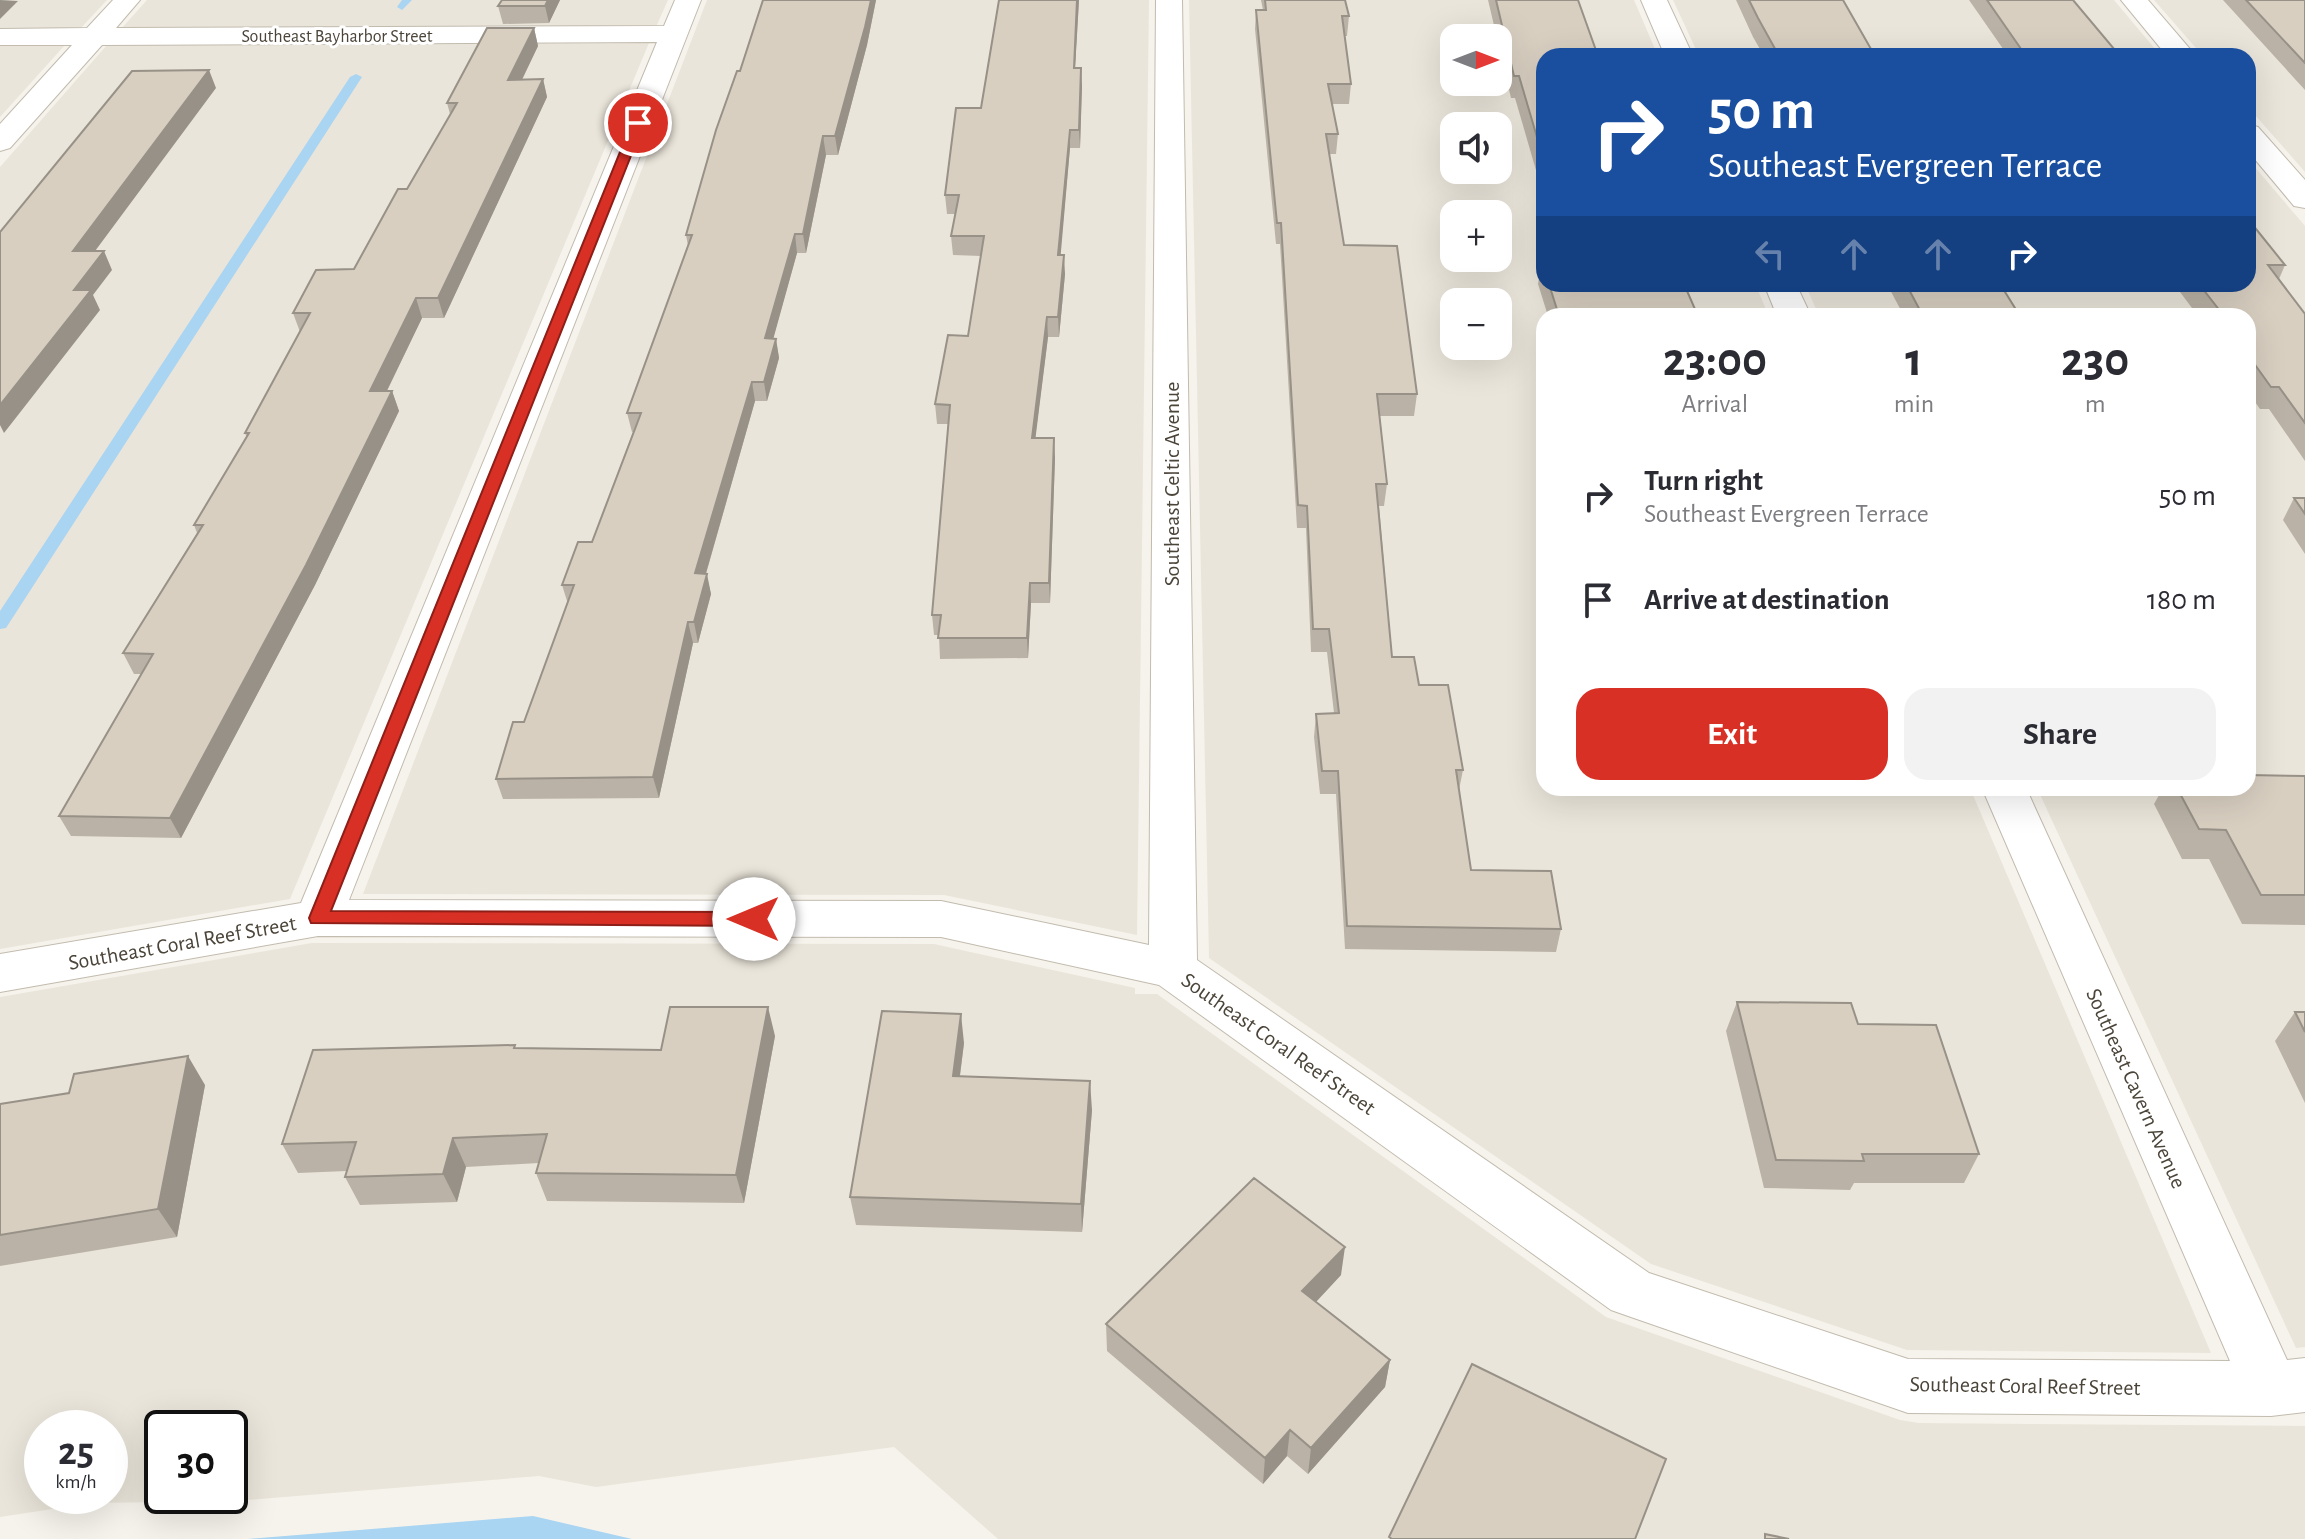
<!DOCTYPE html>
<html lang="en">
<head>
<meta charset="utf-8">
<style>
  body { margin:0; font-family:"Alegreya Sans",sans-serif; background:#f2f2f3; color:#2b2b33; height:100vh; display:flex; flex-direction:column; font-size:30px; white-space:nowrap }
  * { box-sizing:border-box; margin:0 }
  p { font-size:26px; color:#7c7c81 }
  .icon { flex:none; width:44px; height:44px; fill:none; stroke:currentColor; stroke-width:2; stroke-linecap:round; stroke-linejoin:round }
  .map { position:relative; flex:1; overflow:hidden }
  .details { position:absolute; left:1536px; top:308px; width:720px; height:488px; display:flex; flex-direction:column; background:#fff; border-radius:24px; box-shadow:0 8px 32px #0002 }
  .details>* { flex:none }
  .hud { position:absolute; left:1536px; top:48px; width:720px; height:244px; border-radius:24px; box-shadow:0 8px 32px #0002; background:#1a4fa0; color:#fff; overflow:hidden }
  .needle { width:52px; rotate:90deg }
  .tools { position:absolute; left:1440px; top:24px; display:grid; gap:16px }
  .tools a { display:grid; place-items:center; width:72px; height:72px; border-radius:16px; background:#fff; box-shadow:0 8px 32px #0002; font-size:40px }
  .speed { position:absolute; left:24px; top:1410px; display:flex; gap:16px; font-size:40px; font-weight:700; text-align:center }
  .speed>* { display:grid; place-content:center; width:104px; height:104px; border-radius:50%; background:#fff; box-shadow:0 8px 32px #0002; line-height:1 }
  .speed small { font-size:20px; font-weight:400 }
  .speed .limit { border:4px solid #111; border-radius:12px; background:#fff; color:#111 }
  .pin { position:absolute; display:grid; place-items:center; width:68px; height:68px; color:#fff; margin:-34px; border:4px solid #fff; border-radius:50%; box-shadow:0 2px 8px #0007 }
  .me { position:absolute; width:88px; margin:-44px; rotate:270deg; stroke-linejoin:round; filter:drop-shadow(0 0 6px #0008) }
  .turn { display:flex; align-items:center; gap:28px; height:168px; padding:0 40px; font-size:36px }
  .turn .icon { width:104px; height:104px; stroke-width:2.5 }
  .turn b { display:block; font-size:56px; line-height:68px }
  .lanes { display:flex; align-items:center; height:76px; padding:0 40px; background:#0003; justify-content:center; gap:40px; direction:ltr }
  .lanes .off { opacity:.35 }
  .eta { display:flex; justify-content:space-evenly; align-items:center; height:136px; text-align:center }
  .eta b { font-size:48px; font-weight:700; line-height:56px }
  .button { display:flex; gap:16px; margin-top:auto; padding:16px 40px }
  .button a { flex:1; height:92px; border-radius:24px; background:#d93025; color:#fff; font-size:32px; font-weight:700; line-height:92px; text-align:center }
  .button a+a { background:#f2f2f3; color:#2b2b33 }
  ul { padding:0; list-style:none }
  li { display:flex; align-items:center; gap:24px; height:104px; padding:0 40px }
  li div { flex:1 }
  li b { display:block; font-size:30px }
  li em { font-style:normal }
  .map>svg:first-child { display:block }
</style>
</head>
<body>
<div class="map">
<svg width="2305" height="1539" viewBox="0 0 2305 1539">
  <rect width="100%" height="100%" fill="#f6f3ec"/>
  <!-- residential -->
  <path fill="#eae5da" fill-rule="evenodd" d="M 0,0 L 107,0 L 80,29 L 0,29 Z
    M 147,0 L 668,0 L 656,27 L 121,29 Z
    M 707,0 L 1149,0 L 1137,935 L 944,895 L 363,894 Z
    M 1189,0 L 1634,0 L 1658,56 L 1544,56 L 1544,284 L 1755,284 L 1769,316 L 1544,316 L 1544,788 L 1970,788 L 2211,1353 L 1907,1350 L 1651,1264 L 1209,958 ZM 1454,38 L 1498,38 L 1498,82 L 1454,82 ZM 1454,126 L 1498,126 L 1498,170 L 1454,170 ZM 1454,214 L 1498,214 L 1498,258 L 1454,258 ZM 1454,302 L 1498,302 L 1498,346 L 1454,346 Z
    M 1673,0 L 2114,0 L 2161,56 L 1699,56 Z
    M 2154,0 L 2305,0 L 2305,172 L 2248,107 L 2248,56 L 2203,56 Z
    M 649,43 L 290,899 L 0,949 L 0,167 L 107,45 Z
    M 0,45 L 65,45 L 0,117 Z
    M 2248,159 L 2305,226 L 2305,1347 L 2296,1348 L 2037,788 L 2248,788 L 2248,316 L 1819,316 L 1805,284 L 2248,284 Z
    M 312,943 L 934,944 L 1135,988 L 1135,994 L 1157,994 L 1606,1317 L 1900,1420 L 1919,1423 L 2305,1426 L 2305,1539 L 998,1539 L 894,1447 L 596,1487 L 539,1476 L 235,1501 L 92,1503 L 0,1517 L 0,997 ZM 42,1428 L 110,1428 L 110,1496 L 42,1496 ZM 162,1428 L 230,1428 L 230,1496 L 162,1496 Z"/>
  <!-- water -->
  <path fill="#a9d4f2" d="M 533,1516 L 632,1539 L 248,1539 Z"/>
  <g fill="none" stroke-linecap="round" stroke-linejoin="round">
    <!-- stream -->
    <path fill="#a9d4f2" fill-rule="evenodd" d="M 402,0 L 412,0 L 402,10 L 397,7 Z
      M 356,74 L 362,77 L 6,628 L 0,629 L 0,611 L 350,77 Z"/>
    <!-- minor casing -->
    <g stroke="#c2bbae" stroke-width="2">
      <path id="minor" d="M 113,0 L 140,0 L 116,28 L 664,26 L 675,0 L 701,0 L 349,900 L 941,901 L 1149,945 L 1156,0 L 1182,0 L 1197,960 L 1649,1273 L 1908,1359 L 2230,1361 L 1982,788 L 2026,788 L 2287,1360 L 2305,1358 L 2305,1412 L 2271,1416 L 1908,1413 L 1631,1317 L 1611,1310 L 1159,985 L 941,937 L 318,936 L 0,992 L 0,954 L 301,903 L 657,42 L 102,45 L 10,148 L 0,151 L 0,124 L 72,45 L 0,45 L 0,29 L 87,28 Z
        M 1641,0 L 1667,0 L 1693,56 L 1665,56 Z
        M 2121,0 L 2148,0 L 2196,56 L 2167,56 Z
        M 2248,124 L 2258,127 L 2305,180 L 2305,208 L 2294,206 L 2248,151 Z
        M 1764,284 L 1796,284 L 1811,316 L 1777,316 Z"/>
    </g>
    <!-- minor -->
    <use href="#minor" fill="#fff" fill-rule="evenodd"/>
  </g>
  <!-- wall -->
  <path fill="#bab2a6" d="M 560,0 L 549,23 L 503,24 L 498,6 Z
    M 763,0 L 876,0 L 867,45 L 838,155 L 826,155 L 806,253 L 797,253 L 773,338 L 776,339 L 779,358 L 767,401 L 755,401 L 706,574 L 711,594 L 698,643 L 693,643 L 659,798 L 503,799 L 496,779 L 524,722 L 568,604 L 562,585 L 592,542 L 633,432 L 632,432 L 627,413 L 688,246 L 686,235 Z
    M 999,0 L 1079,0 L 1075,68 L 1082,86 L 1080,148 L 1070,148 L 1060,255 L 1065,274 L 1059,337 L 1048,337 L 1035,438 L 1055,458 L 1050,603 L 1031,603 L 1028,658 L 940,659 L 939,635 L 934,635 L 932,615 L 948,424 L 937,424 L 935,404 L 968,336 L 981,256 L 953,255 L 951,236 L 955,214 L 947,214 L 945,195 L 981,108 Z
    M 1261,0 L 1345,0 L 1349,16 L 1347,36 L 1344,36 L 1351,84 L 1349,104 L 1332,104 L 1338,134 L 1336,154 L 1329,154 L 1344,245 L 1417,394 L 1414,416 L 1380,416 L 1387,484 L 1384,506 L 1379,506 L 1392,657 L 1419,685 L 1463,770 L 1459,790 L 1471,870 L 1561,929 L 1556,952 L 1345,949 L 1336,794 L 1320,794 L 1314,737 L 1316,714 L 1334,713 L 1327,652 L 1311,652 L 1306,528 L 1297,528 L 1280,244 L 1276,244 L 1255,29 L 1256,10 L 1263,10 Z
    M 1488,0 L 1578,0 L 1544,56 L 1544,205 L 1539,191 L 1540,184 L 1515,98 L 1511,98 L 1498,44 L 1498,38 L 1497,38 Z
    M 1736,0 L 1843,0 L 1875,56 L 1764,56 L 1753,37 Z
    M 1969,0 L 2073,0 L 2120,56 L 2008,56 Z
    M 2223,0 L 2305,0 L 2305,90 Z
    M 534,28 L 538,46 L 522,80 L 543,79 L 547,97 L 444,318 L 422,318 L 387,391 L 392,391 L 399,411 L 315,585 L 181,838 L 71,836 L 59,816 L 142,674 L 134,674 L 123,653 L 197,533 L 194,525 L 247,438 L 245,433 L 300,332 L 293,313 L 354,269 L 407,189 L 450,114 L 447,103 Z
    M 2248,219 L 2285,265 L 2279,279 L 2305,314 L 2305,461 L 2269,409 L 2260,409 L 2248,392 L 2248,316 L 2198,316 L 2174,284 L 2248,284 Z
    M 1542,260 L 1544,260 L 1544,284 L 1684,284 L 1698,316 L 1548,316 L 1538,284 Z
    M 1882,284 L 2000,284 L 2020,316 L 1904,316 L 1888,286 L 1883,286 Z
    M 2294,498 L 2305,498 L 2305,554 L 2283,520 Z
    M 2305,776 L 2305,925 L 2242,924 L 2209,859 L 2182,859 L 2154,804 L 2163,788 L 2248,788 Z
    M 1672,788 L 1846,788 L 1844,794 L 1673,791 Z
    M 1737,1002 L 1858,1024 L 1979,1154 L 1964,1183 L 1854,1183 L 1850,1190 L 1764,1188 L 1726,1031 Z
    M 2295,1012 L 2305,1012 L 2305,1103 L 2275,1041 Z
    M 775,1036 L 744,1203 L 547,1201 L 536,1173 L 539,1163 L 466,1167 L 457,1202 L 360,1205 L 345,1177 L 347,1171 L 298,1173 L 282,1144 L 517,1048 L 661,1050 Z
    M 964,1043 L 960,1076 L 1092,1110 L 1082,1232 L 856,1225 L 850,1197 Z
    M 205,1085 L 177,1237 L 0,1266 L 0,1104 Z
    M 1341,1275 L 1316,1302 L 1390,1360 L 1385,1387 L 1308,1474 L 1287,1456 L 1263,1484 L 1107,1351 L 1106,1324 Z"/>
  <!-- shaded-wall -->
  <path fill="#979187" d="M 0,0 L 18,1 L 0,19 Z
    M 548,0 L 560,0 L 549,23 L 545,6 Z
    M 871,0 L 876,0 L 867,45 L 838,155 L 835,136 Z
    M 1077,0 L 1079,0 L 1074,86 L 1074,68 Z
    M 534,28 L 538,46 L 513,98 L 508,80 Z
    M 1081,68 L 1082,86 L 1080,148 L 1079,130 Z
    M 209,70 L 216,88 L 81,270 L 73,251 Z
    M 543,79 L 547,97 L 444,318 L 438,298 Z
    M 1070,130 L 1070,148 L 1059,274 L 1058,255 Z
    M 823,136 L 826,155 L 806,253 L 803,234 Z
    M 795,234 L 797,253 L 768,358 L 765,338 Z
    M 104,251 L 112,270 L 93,295 L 100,310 L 4,433 L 0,425 L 0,405 L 74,290 Z
    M 1064,255 L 1065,274 L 1059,337 L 1058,317 Z
    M 416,298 L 422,318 L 377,411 L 370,391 Z
    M 1047,317 L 1048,337 L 1033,458 L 1032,438 Z
    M 776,339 L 779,358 L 767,401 L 764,382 Z
    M 752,382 L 755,401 L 700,594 L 695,573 Z
    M 392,391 L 399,411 L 315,585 L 181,838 L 170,818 Z
    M 1054,438 L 1055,458 L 1050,603 L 1049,583 Z
    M 707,574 L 711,594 L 698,643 L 694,622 Z
    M 1030,583 L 1031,603 L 1028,658 L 1027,638 Z
    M 688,622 L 693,643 L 659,798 L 653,777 Z
    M 768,1007 L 775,1036 L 744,1203 L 736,1175 Z
    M 961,1014 L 964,1043 L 956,1105 L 953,1076 Z
    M 188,1056 L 205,1085 L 177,1237 L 158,1209 Z
    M 1090,1081 L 1092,1110 L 1082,1232 L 1081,1204 Z
    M 453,1138 L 466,1167 L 457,1202 L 443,1174 Z
    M 1345,1247 L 1341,1275 L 1300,1319 L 1302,1291 Z
    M 1390,1360 L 1385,1387 L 1308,1474 L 1311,1448 Z
    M 1290,1430 L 1287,1456 L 1263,1484 L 1265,1458 Z"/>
  <!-- building -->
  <path fill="#d8cfc1" stroke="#979187" stroke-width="2" d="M 502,0 L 548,0 L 545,6 L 498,6 Z
    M 763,0 L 871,0 L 865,27 L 835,136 L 823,136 L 803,234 L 795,234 L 765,338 L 776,339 L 764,382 L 752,382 L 695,573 L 707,574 L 694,622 L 688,622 L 653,777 L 496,779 L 513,722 L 524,722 L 574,585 L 562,585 L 578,542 L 592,542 L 641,413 L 627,413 L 692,235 L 686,235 L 716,130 L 737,71 L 740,71 Z
    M 999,0 L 1077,0 L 1074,68 L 1081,68 L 1079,130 L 1070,130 L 1058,255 L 1064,255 L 1058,317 L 1047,317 L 1032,438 L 1054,438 L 1049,583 L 1030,583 L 1027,638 L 938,638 L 941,615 L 932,615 L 950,405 L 935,404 L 948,335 L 968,336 L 984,236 L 951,236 L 959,195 L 945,195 L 956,108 L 981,108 Z
    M 1265,0 L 1345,0 L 1349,16 L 1342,16 L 1351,84 L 1328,84 L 1338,134 L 1326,134 L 1344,245 L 1397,246 L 1417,394 L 1377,394 L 1387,484 L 1376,484 L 1392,657 L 1414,657 L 1419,685 L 1448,685 L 1463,770 L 1456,770 L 1471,870 L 1551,871 L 1561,929 L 1347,926 L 1338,771 L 1322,771 L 1316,714 L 1339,713 L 1329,629 L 1313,629 L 1307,506 L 1298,505 L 1281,223 L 1277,223 L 1256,10 L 1266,10 Z
    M 1496,0 L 1578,0 L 1598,56 L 1544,56 L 1544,161 L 1519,76 L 1514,76 Z
    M 1749,0 L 1843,0 L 1875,56 L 1779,56 L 1758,18 Z
    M 1987,0 L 2073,0 L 2120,56 L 2026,56 Z
    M 2246,0 L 2305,0 L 2305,63 Z
    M 487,28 L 534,28 L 508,80 L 543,79 L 438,298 L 416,298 L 370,391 L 392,391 L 306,565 L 170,818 L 59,816 L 153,654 L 123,653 L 203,525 L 194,525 L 249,433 L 245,433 L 310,313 L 293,313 L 316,270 L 354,269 L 398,189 L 407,189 L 457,103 L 447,103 Z
    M 209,70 L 73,251 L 104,251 L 74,290 L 91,290 L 0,405 L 0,232 L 132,71 Z
    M 2248,219 L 2285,265 L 2268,265 L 2305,314 L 2305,423 L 2279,387 L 2271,387 L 2248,355 L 2248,316 L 2224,316 L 2199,284 L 2248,284 Z
    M 1549,284 L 1684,284 L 1698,316 L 1559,316 Z
    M 1906,284 L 2000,284 L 2020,316 L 1923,316 Z
    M 2294,498 L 2305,498 L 2305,514 Z
    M 2248,775 L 2305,776 L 2305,895 L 2261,895 L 2226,830 L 2199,829 L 2177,788 L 2248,788 Z
    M 1737,1002 L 1851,1003 L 1858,1024 L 1936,1025 L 1979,1154 L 1862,1154 L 1864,1161 L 1776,1160 Z
    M 670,1007 L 768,1007 L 736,1175 L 536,1173 L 547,1134 L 453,1138 L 443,1174 L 345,1177 L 356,1142 L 282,1144 L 313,1050 L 515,1045 L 514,1048 L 661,1050 Z
    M 882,1011 L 961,1014 L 953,1076 L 1090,1081 L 1081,1204 L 850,1197 Z
    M 2295,1012 L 2305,1012 L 2305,1032 Z
    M 188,1056 L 158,1209 L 0,1235 L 0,1104 L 69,1093 L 74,1074 Z
    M 1254,1178 L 1345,1247 L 1302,1291 L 1390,1360 L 1311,1448 L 1290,1430 L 1265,1458 L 1106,1324 Z
    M 1472,1364 L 1666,1459 L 1635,1539 L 1392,1539 L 1389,1537 Z
    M 1765,1534 L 1789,1539 L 1765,1539 Z"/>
  <!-- route -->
  <path fill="#d93025" stroke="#8d1f18" stroke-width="2" d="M 633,120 L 644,123 L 331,911 L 754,912 L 761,914 L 764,919 L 761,924 L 754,926 L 311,923 L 309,918 Z"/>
  <g text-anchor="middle" stroke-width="6" stroke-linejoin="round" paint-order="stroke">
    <!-- far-street labels -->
    <g font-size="18" fill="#4b4439" stroke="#fff">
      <text x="337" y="42">Southeast Bayharbor Street</text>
    </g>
    <!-- street labels -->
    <g font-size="22" fill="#4b4439" stroke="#fff">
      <text transform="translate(1171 484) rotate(-90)" y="8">Southeast Celtic Avenue</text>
      <text transform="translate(182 942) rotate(-10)" y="8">Southeast Coral Reef Street</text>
      <text transform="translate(1279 1043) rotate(35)" y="8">Southeast Coral Reef Street</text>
      <text transform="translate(2137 1088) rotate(66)" y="8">Southeast Cavern Avenue</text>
      <text transform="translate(2025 1385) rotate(1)" y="8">Southeast Coral Reef Street</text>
    </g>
  </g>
</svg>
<div class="tools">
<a><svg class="needle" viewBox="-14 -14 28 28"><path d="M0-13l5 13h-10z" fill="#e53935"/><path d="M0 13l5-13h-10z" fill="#7c7c81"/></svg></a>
<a><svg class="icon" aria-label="sound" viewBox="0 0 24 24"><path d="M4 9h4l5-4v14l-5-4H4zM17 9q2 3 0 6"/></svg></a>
<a>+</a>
<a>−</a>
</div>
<div class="speed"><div>25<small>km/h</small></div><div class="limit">30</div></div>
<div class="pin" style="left:638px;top:123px;background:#d93025"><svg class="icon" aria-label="arrive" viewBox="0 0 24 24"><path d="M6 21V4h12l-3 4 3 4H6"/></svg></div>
<svg class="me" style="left:754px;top:919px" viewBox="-20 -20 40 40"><circle r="19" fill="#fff"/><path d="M0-13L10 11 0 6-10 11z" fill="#d93025"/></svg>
<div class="hud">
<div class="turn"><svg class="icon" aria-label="right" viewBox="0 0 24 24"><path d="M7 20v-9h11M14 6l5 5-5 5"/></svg><div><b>50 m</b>Southeast Evergreen Terrace</div></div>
<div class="lanes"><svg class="icon off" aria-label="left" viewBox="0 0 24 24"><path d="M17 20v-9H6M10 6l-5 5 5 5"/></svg><svg class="icon off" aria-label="ahead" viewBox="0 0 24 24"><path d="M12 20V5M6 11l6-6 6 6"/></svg><svg class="icon off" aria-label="ahead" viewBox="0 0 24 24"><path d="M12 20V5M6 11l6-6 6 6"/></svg><svg class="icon" aria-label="right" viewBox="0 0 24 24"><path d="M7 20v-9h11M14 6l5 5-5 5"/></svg></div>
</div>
<section class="details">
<div class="eta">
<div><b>23:00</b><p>Arrival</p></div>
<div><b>1</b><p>min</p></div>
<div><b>230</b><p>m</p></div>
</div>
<ul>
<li><svg class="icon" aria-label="right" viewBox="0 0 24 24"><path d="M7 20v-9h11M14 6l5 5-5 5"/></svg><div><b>Turn right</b><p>Southeast Evergreen Terrace</p></div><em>50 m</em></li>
<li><svg class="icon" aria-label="arrive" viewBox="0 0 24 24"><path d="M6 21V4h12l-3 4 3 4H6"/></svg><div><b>Arrive at destination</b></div><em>180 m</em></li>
</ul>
<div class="button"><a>Exit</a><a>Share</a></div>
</section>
</div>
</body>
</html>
